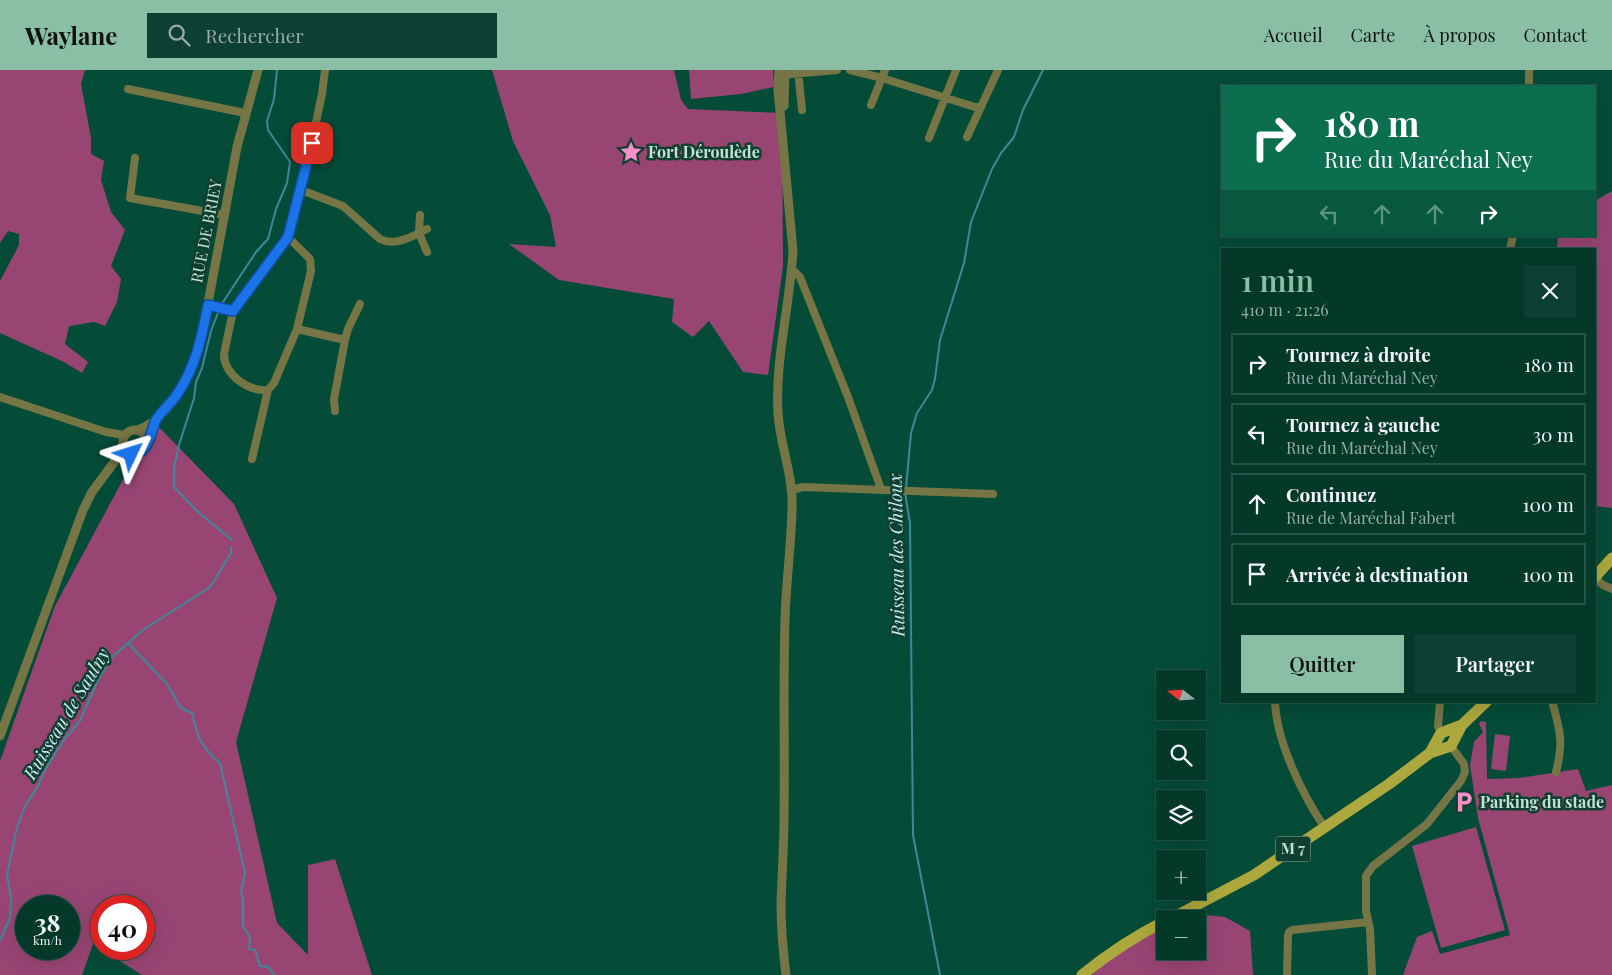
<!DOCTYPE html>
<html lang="fr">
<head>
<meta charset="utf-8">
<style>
  body { margin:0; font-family:"Playfair Display",serif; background:#0d4032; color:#f1f3f6; height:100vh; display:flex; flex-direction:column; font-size:19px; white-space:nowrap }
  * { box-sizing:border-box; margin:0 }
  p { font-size:16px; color:#97aca8 }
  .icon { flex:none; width:28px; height:28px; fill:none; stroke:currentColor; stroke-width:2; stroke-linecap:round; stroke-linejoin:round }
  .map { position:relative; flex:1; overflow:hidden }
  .panel { position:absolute; left:1221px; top:178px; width:375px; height:455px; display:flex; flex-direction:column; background:#04392a; border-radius:0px; box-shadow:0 5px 20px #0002,0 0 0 1px #255347 }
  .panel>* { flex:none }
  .guide { position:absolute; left:1221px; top:15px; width:375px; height:152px; border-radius:0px; box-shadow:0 5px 20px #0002,0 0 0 1px #255347; background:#0b6e4f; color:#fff; overflow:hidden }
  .needle { width:32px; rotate:287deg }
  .tools { position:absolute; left:1156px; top:600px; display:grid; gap:10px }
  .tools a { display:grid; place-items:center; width:50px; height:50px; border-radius:0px; background:#04392a; box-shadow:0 5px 20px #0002,0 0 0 1px #255347; font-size:25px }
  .speed { position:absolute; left:15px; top:825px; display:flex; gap:10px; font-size:25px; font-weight:700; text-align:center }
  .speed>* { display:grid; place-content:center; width:65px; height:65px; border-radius:50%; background:#04392a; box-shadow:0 5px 20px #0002,0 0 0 1px #255347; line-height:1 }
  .speed small { font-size:12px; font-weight:400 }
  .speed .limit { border:8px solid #d22; background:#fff; color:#111 }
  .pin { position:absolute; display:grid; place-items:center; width:42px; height:42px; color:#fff; margin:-21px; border-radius:10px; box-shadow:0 2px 8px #0006 }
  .me { position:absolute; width:55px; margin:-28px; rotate:49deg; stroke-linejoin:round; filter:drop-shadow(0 0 4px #0008) }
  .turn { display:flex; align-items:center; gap:18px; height:105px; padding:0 20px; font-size:22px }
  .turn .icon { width:65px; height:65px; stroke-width:2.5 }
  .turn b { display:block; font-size:35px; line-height:42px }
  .lanes { display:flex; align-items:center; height:48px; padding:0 20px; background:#0003; justify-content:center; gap:25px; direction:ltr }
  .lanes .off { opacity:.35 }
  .round { display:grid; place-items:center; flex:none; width:52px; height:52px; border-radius:0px; background:#0d4032 }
  .summary { display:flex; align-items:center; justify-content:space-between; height:85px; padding:0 20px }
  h1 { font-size:30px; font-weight:600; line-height:38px; color:#8abfa5 }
  .button { display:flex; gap:10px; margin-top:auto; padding:10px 20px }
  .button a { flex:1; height:58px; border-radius:0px; background:#8abfa5; color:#111; font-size:20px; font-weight:600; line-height:58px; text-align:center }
  .button a+a { background:#0d4032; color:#f1f3f6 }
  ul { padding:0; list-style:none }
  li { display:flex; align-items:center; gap:15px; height:62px; margin:0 10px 8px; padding:0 10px; border:2px solid #255347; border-radius:0px }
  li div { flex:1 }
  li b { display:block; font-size:19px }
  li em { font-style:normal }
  header { display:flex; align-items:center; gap:30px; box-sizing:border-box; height:70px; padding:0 25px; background:#8abfa5; color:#111 }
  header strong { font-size:24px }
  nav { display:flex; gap:28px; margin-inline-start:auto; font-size:18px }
  .search { width:350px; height:45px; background:#0d4032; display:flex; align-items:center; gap:12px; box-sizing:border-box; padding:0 18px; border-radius:0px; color:#97aca8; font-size:19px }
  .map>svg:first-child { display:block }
</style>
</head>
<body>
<header>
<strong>Waylane</strong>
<div class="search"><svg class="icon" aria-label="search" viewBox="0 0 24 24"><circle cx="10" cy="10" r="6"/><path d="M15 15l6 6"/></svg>Rechercher</div>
<nav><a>Accueil</a><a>Carte</a><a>À propos</a><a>Contact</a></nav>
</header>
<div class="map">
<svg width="1612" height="905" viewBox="0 0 1612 905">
  <rect width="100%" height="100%" fill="#054c38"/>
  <!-- green -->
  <path fill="#984574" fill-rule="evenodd" d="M 0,0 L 85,0 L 81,14 L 91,68 L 91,84 L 104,91 L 101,110 L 111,142 L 125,160 L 111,196 L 121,209 L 117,232 L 105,256 L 94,252 L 69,256 L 65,274 L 88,292 L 82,303 L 64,292 L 0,263 L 0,211 L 19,175 L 19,164 L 8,161 L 0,173 Z
    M 492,0 L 674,0 L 681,30 L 688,39 L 782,43 L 783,196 L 768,305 L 743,302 L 709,251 L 693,267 L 672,252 L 674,229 L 559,210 L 509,174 L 556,177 L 550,145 L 513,71 Z
    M 689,0 L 773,0 L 774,17 L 741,24 L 691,29 Z
    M 1612,121 L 1612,438 L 1595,436 L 1595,179 L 1557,179 L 1558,166 L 1595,166 L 1595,131 Z
    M 154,352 L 234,434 L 277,528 L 236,672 L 277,853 L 308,885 L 308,795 L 335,789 L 372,905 L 142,905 L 101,879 L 144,879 L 144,836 L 101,836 L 101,879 L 93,874 L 82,905 L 0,905 L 0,691 L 55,536 ZM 26,836 L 69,836 L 69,879 L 26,879 Z
    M 1481,651 L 1486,652 L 1487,709 L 1519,708 L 1578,699 L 1586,721 L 1612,715 L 1612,905 L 1403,905 L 1417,867 L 1432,861 L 1440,884 L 1510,865 L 1478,748 L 1470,695 L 1474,672 L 1483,662 L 1479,654 Z
    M 1495,664 L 1510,666 L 1506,701 L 1491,699 Z
    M 1476,757 L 1505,860 L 1441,878 L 1412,776 Z
    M 1188,843 L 1225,847 L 1250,861 L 1253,905 L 1092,905 L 1096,900 L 1135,872 L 1165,856 L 1165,881 L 1198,881 L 1198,849 L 1178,849 Z"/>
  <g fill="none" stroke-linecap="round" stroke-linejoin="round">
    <!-- stream -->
    <path stroke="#3b899a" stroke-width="2" d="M 221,235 L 256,182 L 268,169 L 276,139 L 287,113 L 290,92 L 268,60 L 267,51 L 274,29 L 277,0
      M 219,240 L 211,261 L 202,298 L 196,312 L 194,328 L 179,375 L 174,398 L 174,417 L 197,441 L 232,470
      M 906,418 L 911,363 L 917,343 L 932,320 L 935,309 L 940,270 L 964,193 L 971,152 L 992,99 L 1001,83 L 1014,67 L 1023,40 L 1043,0
      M 905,423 L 910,453 L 913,765 L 940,905
      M 128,573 L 167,614 L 181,638 L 192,643 C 198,668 200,676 220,693 L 245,803 L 241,822 L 243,828 L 243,857 L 250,867 L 249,879 L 255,880 L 260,896 L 268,897 L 274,905
      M 0,870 L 10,848 L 11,828 L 7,805 L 17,757 L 26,734 L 37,718 L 46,698 L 66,667 L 80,651 L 97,612 L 112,587 L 143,560 L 210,517 L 231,483 L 231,477"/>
    <!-- minor -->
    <path stroke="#767545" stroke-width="8" d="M 798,0 L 802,40
      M 850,0 L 882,8 L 975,37 L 980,37
      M 781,5 L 837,0
      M 1529,16 L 1529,0
      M 128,19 L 245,43
      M 871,35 L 885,0
      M 967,67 L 998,0
      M 929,68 L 956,0
      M 135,88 L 130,128 L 225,145
      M 301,120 L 343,136 L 380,169 C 396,177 413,166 427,159
      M 420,145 L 419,163 L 427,182
      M 288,167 L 310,189 L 311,201 L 297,259 L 274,313 L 268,320 C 249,322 224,305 224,284 L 233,241 Z
      M 288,167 L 309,85 L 322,24 L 325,0
      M 1510,179 L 1513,166
      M 791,201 L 795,202 L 800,207 L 848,327 L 881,419
      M 208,235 L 233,241
      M 297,259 L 345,270 L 334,329 L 335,341
      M 345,270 L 348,259 L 360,234
      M 0,327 L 106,362 L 124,365
      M 252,389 L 268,320
      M 791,420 L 803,417 L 993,424
      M 1595,508 L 1603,515 L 1612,519
      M 1275,631 C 1276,671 1303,726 1325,758
      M 1440,631 L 1438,656 L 1441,663
      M 1552,631 C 1560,661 1564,671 1556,702
      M 1287,905 L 1288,866 L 1289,862 L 1292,860 L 1368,852
      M 1372,905 L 1370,859 L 1366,841 L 1366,806 L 1373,796 L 1427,754 L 1461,711 L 1465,702 L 1464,694 L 1451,676"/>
    <!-- tertiary -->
    <path stroke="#767545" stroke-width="9" d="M 779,0 L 778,20 L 793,181 C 790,235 775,289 778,343 C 780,376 794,407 792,440 C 791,477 786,513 785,550 C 783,615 785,681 784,746 C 784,775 782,804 781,833 C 781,857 783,881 786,905
      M 784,36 L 785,0
      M123 372a12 12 0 1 1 24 0a12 12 0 1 1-24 0Z
      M 138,360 C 175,345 192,301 202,266 L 237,77 L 258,0
      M 0,666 L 83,440 L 92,422 L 115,391 L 123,375"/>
    <!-- primary -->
    <path stroke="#aca83d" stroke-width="11" d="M 1595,507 L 1612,488
      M 1430,683 L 1441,663 L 1462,655
      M 1170,849 L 1254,805 L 1389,714 L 1430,683 L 1451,676 L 1462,655 L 1487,631
      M 1082,905 C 1108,884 1135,866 1165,851"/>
  </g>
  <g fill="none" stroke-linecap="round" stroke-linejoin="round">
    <!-- route casing -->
    <g stroke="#114b97" stroke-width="12">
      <path id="route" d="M 131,384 C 149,385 150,362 156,350 C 162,340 172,333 178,323 C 196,296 202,266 208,235 L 233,241 L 288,167 L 312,73"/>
    </g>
    <!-- route -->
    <use href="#route" stroke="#1a73e8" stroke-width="9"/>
  </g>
  <!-- icons -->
  <defs>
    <g id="sight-bare" transform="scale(1.725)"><path d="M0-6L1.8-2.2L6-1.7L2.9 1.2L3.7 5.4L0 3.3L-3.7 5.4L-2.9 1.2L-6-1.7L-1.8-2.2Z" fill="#f98fc9" stroke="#0f3f2f" stroke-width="2.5" paint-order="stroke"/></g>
    <g id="parking-bare" transform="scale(1.725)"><path d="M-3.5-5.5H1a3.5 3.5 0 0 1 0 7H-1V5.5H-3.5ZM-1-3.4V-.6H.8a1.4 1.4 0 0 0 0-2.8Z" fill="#f98fc9" stroke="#0f3f2f" stroke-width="2.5" paint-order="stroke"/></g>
  </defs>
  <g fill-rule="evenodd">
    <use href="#sight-bare" x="631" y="82"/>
    <use href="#parking-bare" x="1464" y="732"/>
  </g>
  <g text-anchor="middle" stroke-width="5" stroke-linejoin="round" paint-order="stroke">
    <!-- shield labels -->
    <rect fill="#0f3f2f" stroke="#8cb0a2" stroke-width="1" x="1275.5" y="766.5" width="35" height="25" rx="4"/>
    <g font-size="15" font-weight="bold" fill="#c2e1d3">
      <text x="1293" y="784">M 7</text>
    </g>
    <!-- poi labels -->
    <g font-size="16" font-weight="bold" fill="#c2e1d3" stroke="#0f3f2f" text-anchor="start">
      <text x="648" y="88">Fort Déroulède</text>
      <text x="1480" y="738">Parking du stade</text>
    </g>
    <!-- street labels -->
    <g font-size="16" fill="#c2e1d3" stroke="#0f3f2f">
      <text transform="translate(206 161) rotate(-79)" y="6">RUE DE BRIEY</text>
    </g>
    <!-- water labels -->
    <g font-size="18" font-style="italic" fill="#cce9f6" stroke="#0f3f2f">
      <text transform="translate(897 485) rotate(-91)" y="6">Ruisseau des Chiloux</text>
      <text transform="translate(67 644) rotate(-59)" y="6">Ruisseau de Saulny</text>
    </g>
  </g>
</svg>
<div class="tools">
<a><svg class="needle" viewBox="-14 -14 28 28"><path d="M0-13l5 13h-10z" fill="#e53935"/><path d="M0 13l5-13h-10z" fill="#97aca8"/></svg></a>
<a><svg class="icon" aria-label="search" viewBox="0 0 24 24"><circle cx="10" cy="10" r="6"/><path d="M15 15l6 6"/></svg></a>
<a><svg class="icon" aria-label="layers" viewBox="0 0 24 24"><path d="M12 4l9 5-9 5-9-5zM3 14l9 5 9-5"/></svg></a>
<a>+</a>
<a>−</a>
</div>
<div class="speed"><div>38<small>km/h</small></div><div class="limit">40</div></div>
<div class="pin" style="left:312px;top:73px;background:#d93025"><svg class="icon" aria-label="arrive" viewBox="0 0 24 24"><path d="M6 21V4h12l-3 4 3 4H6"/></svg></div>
<svg class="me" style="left:131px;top:384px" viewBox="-20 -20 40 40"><path d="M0-17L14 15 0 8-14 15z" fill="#1a73e8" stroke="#fff" stroke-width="4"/></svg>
<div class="guide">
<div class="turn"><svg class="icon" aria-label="right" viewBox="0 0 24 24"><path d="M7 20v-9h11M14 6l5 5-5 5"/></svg><div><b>180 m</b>Rue du Maréchal Ney</div></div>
<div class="lanes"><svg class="icon off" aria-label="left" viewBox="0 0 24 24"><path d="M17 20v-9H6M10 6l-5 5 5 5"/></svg><svg class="icon off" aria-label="ahead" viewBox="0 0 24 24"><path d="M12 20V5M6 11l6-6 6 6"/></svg><svg class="icon off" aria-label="ahead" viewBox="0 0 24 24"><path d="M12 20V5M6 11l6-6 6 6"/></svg><svg class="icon" aria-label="right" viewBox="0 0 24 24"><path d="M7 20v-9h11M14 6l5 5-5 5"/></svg></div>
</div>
<section class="panel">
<div class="summary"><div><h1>1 min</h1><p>410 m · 21:26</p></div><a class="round"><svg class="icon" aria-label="close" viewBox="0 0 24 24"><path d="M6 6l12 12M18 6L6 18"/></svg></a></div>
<ul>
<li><svg class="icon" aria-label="right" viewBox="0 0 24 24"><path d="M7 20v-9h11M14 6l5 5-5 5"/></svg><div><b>Tournez à droite</b><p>Rue du Maréchal Ney</p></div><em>180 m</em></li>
<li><svg class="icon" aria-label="left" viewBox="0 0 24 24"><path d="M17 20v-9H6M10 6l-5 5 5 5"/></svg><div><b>Tournez à gauche</b><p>Rue du Maréchal Ney</p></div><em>30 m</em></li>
<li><svg class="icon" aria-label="ahead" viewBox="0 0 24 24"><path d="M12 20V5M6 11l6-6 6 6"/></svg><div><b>Continuez</b><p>Rue de Maréchal Fabert</p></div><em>100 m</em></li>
<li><svg class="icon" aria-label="arrive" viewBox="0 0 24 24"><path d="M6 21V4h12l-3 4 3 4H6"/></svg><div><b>Arrivée à destination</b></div><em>100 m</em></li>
</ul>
<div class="button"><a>Quitter</a><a>Partager</a></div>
</section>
</div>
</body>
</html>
